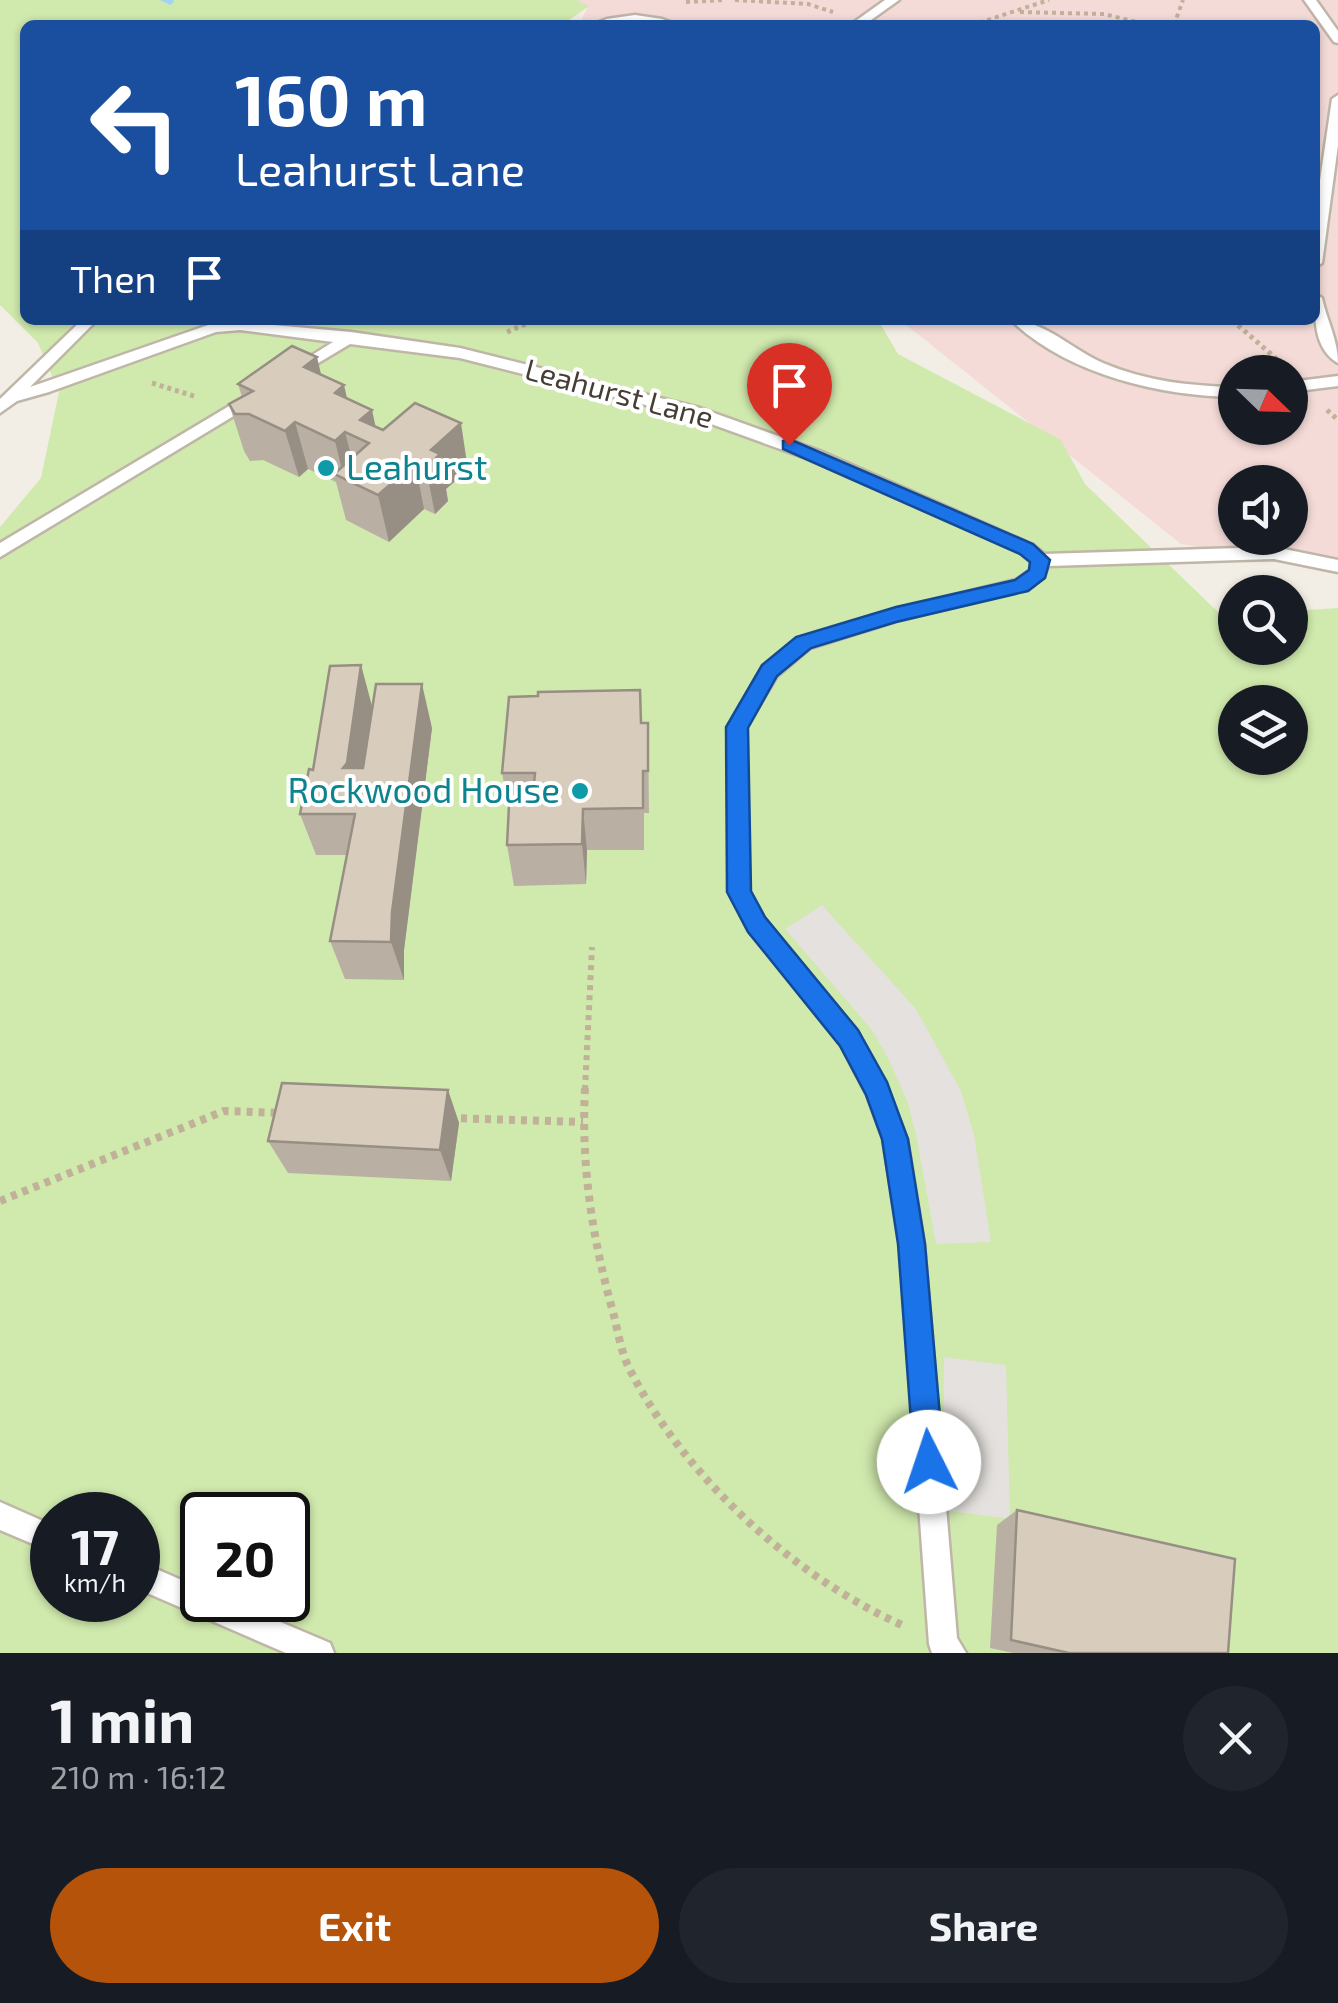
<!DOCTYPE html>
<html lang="en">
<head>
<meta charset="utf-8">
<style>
  body { margin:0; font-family:"Exo 2",sans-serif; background:#20242c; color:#f1f3f6; height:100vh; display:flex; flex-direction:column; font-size:38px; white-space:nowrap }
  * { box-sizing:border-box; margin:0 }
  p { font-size:32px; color:#9ea1a6 }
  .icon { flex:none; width:55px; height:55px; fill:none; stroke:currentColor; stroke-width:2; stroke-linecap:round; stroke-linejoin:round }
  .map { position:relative; height:1653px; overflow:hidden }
  .side { display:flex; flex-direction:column; background:#171b24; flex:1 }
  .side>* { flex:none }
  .banner { position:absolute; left:20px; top:20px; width:1300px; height:305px; border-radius:15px; box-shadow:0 2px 8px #0004; background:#1a4fa0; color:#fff; overflow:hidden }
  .needle { width:65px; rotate:113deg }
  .buttons { position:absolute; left:1218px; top:355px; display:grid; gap:20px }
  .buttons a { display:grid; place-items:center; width:90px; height:90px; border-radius:50%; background:#171b24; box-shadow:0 2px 8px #0004; font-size:50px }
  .speed { position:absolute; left:30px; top:1492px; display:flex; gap:20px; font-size:50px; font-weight:700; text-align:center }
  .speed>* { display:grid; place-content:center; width:130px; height:130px; border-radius:50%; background:#171b24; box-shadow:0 2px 8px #0004; line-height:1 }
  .speed small { font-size:25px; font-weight:400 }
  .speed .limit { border:5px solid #111; border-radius:15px; background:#fff; color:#111 }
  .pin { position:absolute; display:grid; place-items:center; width:85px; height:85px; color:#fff; margin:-102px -42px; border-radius:50% 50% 50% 0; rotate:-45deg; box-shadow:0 0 10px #0007 }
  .pin .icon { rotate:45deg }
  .me { position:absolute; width:110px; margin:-55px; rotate:356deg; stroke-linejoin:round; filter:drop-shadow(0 0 8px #0008) }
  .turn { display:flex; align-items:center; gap:35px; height:210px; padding:0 50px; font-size:45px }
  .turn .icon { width:130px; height:130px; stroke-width:2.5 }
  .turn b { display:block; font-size:70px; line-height:85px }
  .then { display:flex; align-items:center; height:95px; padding:0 50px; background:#0003; gap:20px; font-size:38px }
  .round { display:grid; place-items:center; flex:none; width:105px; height:105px; border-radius:52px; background:#20242c }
  .summary { display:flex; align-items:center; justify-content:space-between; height:170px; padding:0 50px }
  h1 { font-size:60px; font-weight:700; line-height:75px }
  .button { display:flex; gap:20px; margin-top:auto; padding:20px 50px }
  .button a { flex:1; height:115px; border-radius:60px; background:#b45309; color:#fff; font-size:40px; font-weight:700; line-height:115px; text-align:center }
  .button a+a { background:#20242c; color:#f1f3f6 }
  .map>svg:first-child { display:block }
</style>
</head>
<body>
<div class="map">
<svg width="1338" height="1653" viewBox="0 0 1338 1653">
  <rect width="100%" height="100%" fill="#f3eee5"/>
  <!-- medical -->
  <path fill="#f4dbd8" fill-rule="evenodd" d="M 577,0 L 1338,0 L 1338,572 L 1181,544 L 900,320 L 1315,320 L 1315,25 L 579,25 L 588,6 ZM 1235,372 L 1290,372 L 1290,428 L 1235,428 ZM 1235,482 L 1290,482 L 1290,538 L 1235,538 Z"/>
  <!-- green -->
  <path fill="#d0e9ad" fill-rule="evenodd" d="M 0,0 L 577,0 L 589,6 L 562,25 L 25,25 L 25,320 L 878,320 L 898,354 L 1061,440 L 1085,484 L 1220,614 L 1235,614 L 1235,648 L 1290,648 L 1290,611 L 1338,608 L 1338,1653 L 0,1653 L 0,527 L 41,478 L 59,392 L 38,343 L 0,305 ZM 1235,702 L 1290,702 L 1290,758 L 1235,758 ZM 52,1515 L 138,1515 L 138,1600 L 52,1600 ZM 202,1515 L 288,1515 L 288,1600 L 202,1600 Z"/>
  <!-- parking -->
  <path fill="#e4e1de" d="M 822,905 L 916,1009 L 961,1091 L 974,1135 L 991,1242 L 936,1244 L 917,1140 L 908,1103 L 889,1060 L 872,1030 L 785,929 Z
    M 944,1357 L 1006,1365 L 1010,1519 L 943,1510 Z"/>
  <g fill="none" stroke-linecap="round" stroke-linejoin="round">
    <!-- stream -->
    <path fill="#a0d4f2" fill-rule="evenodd" d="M 160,0 L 173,0 L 174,2 L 170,5 Z"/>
    <!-- lane casing -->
    <g stroke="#bfb6a8" stroke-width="5">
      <path id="lane" d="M 885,0 L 899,0 L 864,25 L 850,25 Z
        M 1304,0 L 1316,0 L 1338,31 L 1338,43 L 1334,42 Z
        M 635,15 L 662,19 L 678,25 L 635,22 L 591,25 L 607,19 Z
        M 1338,95 L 1338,145 L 1322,263 L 1315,267 L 1315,214 L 1332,99 Z
        M 1315,294 L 1322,298 C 1327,321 1338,340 1338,363 C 1313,348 1315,317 1315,294 Z
        M 82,320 L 97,320 L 30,387 L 214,323 L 240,322 L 351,332 L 460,348 L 700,408 L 820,451 L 1033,545 L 1044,554 L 1274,547 L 1338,560 L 1338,572 L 1274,559 L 1048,566 L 1044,577 L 1027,589 L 896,621 L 810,648 L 777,676 L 746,727 L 749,891 L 764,918 L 857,1031 L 885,1084 L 907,1139 L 924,1244 L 957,1638 L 966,1653 L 932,1653 L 929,1644 L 900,1244 L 883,1139 L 867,1095 L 841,1045 L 750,930 L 729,892 L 728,727 L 763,666 L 798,638 L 896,609 L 1016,580 L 1030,570 L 1031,562 L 1021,553 L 808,459 L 689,416 L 460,358 L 350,344 L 293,378 L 288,376 L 288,370 L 333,342 L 240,330 L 216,332 L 49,392 L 17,401 L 0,413 L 0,399 Z
        M 1011,320 C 1043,320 1073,350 1103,363 C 1146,381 1189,386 1235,387 L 1235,397 C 1160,396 1066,374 1011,320 Z
        M 1338,376 L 1338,386 L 1290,392 L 1290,382 Z
        M 251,393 L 259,398 L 257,402 L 0,557 L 0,543 Z
        M 0,1502 L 52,1525 L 52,1552 L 0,1530 Z
        M 138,1561 L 202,1589 L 202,1600 L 229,1600 L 330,1643 L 334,1653 L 286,1653 L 138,1589 Z"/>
    </g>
    <!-- path-far3 -->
    <path stroke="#c1b199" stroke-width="4" stroke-dasharray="4 4" stroke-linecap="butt" d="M 735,0 L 808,4 L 833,12
      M 686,2 L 725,0
      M 1020,12 L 1104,14 L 1148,25
      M 972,25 L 1049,0
      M 1174,25 L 1183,0"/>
    <!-- path-far2 -->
    <path stroke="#c1b199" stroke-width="5" stroke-dasharray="4 4" stroke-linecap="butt" d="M 1232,320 L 1280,362
      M 507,332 L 535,320
      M 152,383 L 197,397
      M 1327,410 L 1338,420"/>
    <!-- path-far1 -->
    <path stroke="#c1b199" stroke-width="6" stroke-dasharray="5 5" stroke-linecap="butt" d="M 585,1090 L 592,947"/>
    <!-- path -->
    <path stroke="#c1b199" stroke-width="8" stroke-dasharray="6 6" stroke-linecap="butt" d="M 585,1088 C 581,1166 592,1237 613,1312 C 618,1331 621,1353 630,1370 C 684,1476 794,1577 902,1625
      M 449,1118 L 583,1122
      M 0,1201 L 224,1111 L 282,1113"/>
    <!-- lane -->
    <use href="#lane" fill="#fff" fill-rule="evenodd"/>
  </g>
  <!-- wall -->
  <path fill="#baafa3" d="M 321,374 L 376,427 L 468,470 L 446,489 L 448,501 L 435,514 L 424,509 L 389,542 L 346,520 L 336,482 L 308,469 L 299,477 L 263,460 L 250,461 L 244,451 L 229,404 L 242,397 L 238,384 Z
    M 361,665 L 372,707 L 432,728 L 404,950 L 404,980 L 345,979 L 330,941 L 347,855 L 316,855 L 300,814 L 313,770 Z
    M 641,723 L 648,723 L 649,813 L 644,813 L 644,850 L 587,850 L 586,884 L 514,886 L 507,845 L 509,811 L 502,773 Z
    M 448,1090 L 459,1123 L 451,1181 L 288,1173 L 268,1141 Z
    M 1017,1510 L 1228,1653 L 1013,1653 L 990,1648 L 997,1525 Z"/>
  <!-- shaded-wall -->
  <path fill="#978f84" d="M 317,357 L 328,404 L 304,367 Z
    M 344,385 L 355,432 L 345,432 L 357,478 L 344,479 L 335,441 L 335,393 Z
    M 372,410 L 382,456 L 369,443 L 360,420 Z
    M 295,422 L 308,469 L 299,477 L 285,431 Z
    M 461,423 L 468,470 L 446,489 L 448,501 L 435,514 L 426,468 L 431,450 Z
    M 415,463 L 424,509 L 389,542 L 378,495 Z
    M 361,665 L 373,710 L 361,806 L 343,768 Z
    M 422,684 L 432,728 L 404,950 L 404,980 L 391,942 L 392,912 Z
    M 583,809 L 587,850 L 586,884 L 582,844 Z
    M 448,1090 L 459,1123 L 451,1181 L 440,1150 Z"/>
  <!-- building -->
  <path fill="#d8ccbd" stroke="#978f84" stroke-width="2.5" d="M 292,346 L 317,357 L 304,367 L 344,385 L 335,393 L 372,410 L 360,420 L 383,430 L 415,403 L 461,423 L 431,450 L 440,454 L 426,468 L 415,463 L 378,495 L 334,474 L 369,443 L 345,432 L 335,441 L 295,422 L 285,431 L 249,414 L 235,414 L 229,404 L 253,391 L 238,384 Z
    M 361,665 L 347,763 L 343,768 L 363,768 L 376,684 L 422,684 L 392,912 L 391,942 L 330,941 L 355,814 L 300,814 L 309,769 L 313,770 L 330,666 Z
    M 640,690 L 641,723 L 648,723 L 648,771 L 643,771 L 643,808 L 583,809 L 582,844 L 507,845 L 509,805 L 532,805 L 535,773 L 502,773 L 509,697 L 538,696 L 538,692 Z
    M 282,1083 L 448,1090 L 440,1150 L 268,1141 Z
    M 1017,1510 L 1235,1559 L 1228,1653 L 1069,1653 L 1011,1640 Z"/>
  <!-- route -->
  <path fill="#1a73e8" stroke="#114b97" stroke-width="2.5" d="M 789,439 L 1033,544 L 1050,560 L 1045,578 L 1028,591 L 896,622 L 811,648 L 777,676 L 748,728 L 751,891 L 765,917 L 858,1030 L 887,1082 L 908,1139 L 925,1244 L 944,1462 L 939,1473 L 929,1477 L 918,1473 L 914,1462 L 898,1244 L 882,1139 L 866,1095 L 840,1046 L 748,932 L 727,892 L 726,727 L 762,665 L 796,637 L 896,607 L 1015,580 L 1029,570 L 1030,562 L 1020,554 L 783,449 L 783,441 Z"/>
  <!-- markers -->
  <g fill="#0f9aa8" stroke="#fff" stroke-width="4">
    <circle cx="326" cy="468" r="10"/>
    <circle cx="580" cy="791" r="10"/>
  </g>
  <g text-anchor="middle" stroke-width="8" stroke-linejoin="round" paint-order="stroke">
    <!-- far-street labels -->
    <g font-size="30" fill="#463e35" stroke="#fff">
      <text transform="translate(619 394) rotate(15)" y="10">Leahurst Lane</text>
    </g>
    <!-- culture labels -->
    <g font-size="35" fill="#0d838f" stroke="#fff" text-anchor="start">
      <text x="346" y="480">Leahurst</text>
      <text x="560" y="803" text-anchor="end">Rockwood House</text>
    </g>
  </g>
</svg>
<div class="buttons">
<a><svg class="needle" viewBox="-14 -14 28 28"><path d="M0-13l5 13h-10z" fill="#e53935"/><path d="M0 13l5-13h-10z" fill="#9ea1a6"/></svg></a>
<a><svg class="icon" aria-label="sound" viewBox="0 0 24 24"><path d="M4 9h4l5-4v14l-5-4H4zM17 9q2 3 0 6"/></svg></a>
<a><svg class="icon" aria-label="search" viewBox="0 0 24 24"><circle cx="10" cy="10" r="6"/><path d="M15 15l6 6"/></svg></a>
<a><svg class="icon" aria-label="layers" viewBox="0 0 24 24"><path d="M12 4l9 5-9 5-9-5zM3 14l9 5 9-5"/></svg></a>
</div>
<div class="speed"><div>17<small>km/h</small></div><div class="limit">20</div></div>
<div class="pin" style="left:789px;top:445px;background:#d93025"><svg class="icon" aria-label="arrive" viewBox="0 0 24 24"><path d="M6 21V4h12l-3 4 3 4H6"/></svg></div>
<svg class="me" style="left:929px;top:1462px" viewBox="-20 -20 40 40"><circle r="19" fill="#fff"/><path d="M0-13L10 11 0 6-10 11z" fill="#1a73e8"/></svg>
<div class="banner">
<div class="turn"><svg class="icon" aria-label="left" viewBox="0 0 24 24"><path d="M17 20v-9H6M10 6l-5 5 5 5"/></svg><div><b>160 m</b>Leahurst Lane</div></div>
<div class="then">Then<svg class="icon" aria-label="arrive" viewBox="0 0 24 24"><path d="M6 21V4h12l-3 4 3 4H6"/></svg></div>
</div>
</div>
<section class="side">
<div class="summary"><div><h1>1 min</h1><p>210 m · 16:12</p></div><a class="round"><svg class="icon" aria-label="close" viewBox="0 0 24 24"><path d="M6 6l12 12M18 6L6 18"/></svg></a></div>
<div class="button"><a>Exit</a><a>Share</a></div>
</section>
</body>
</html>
